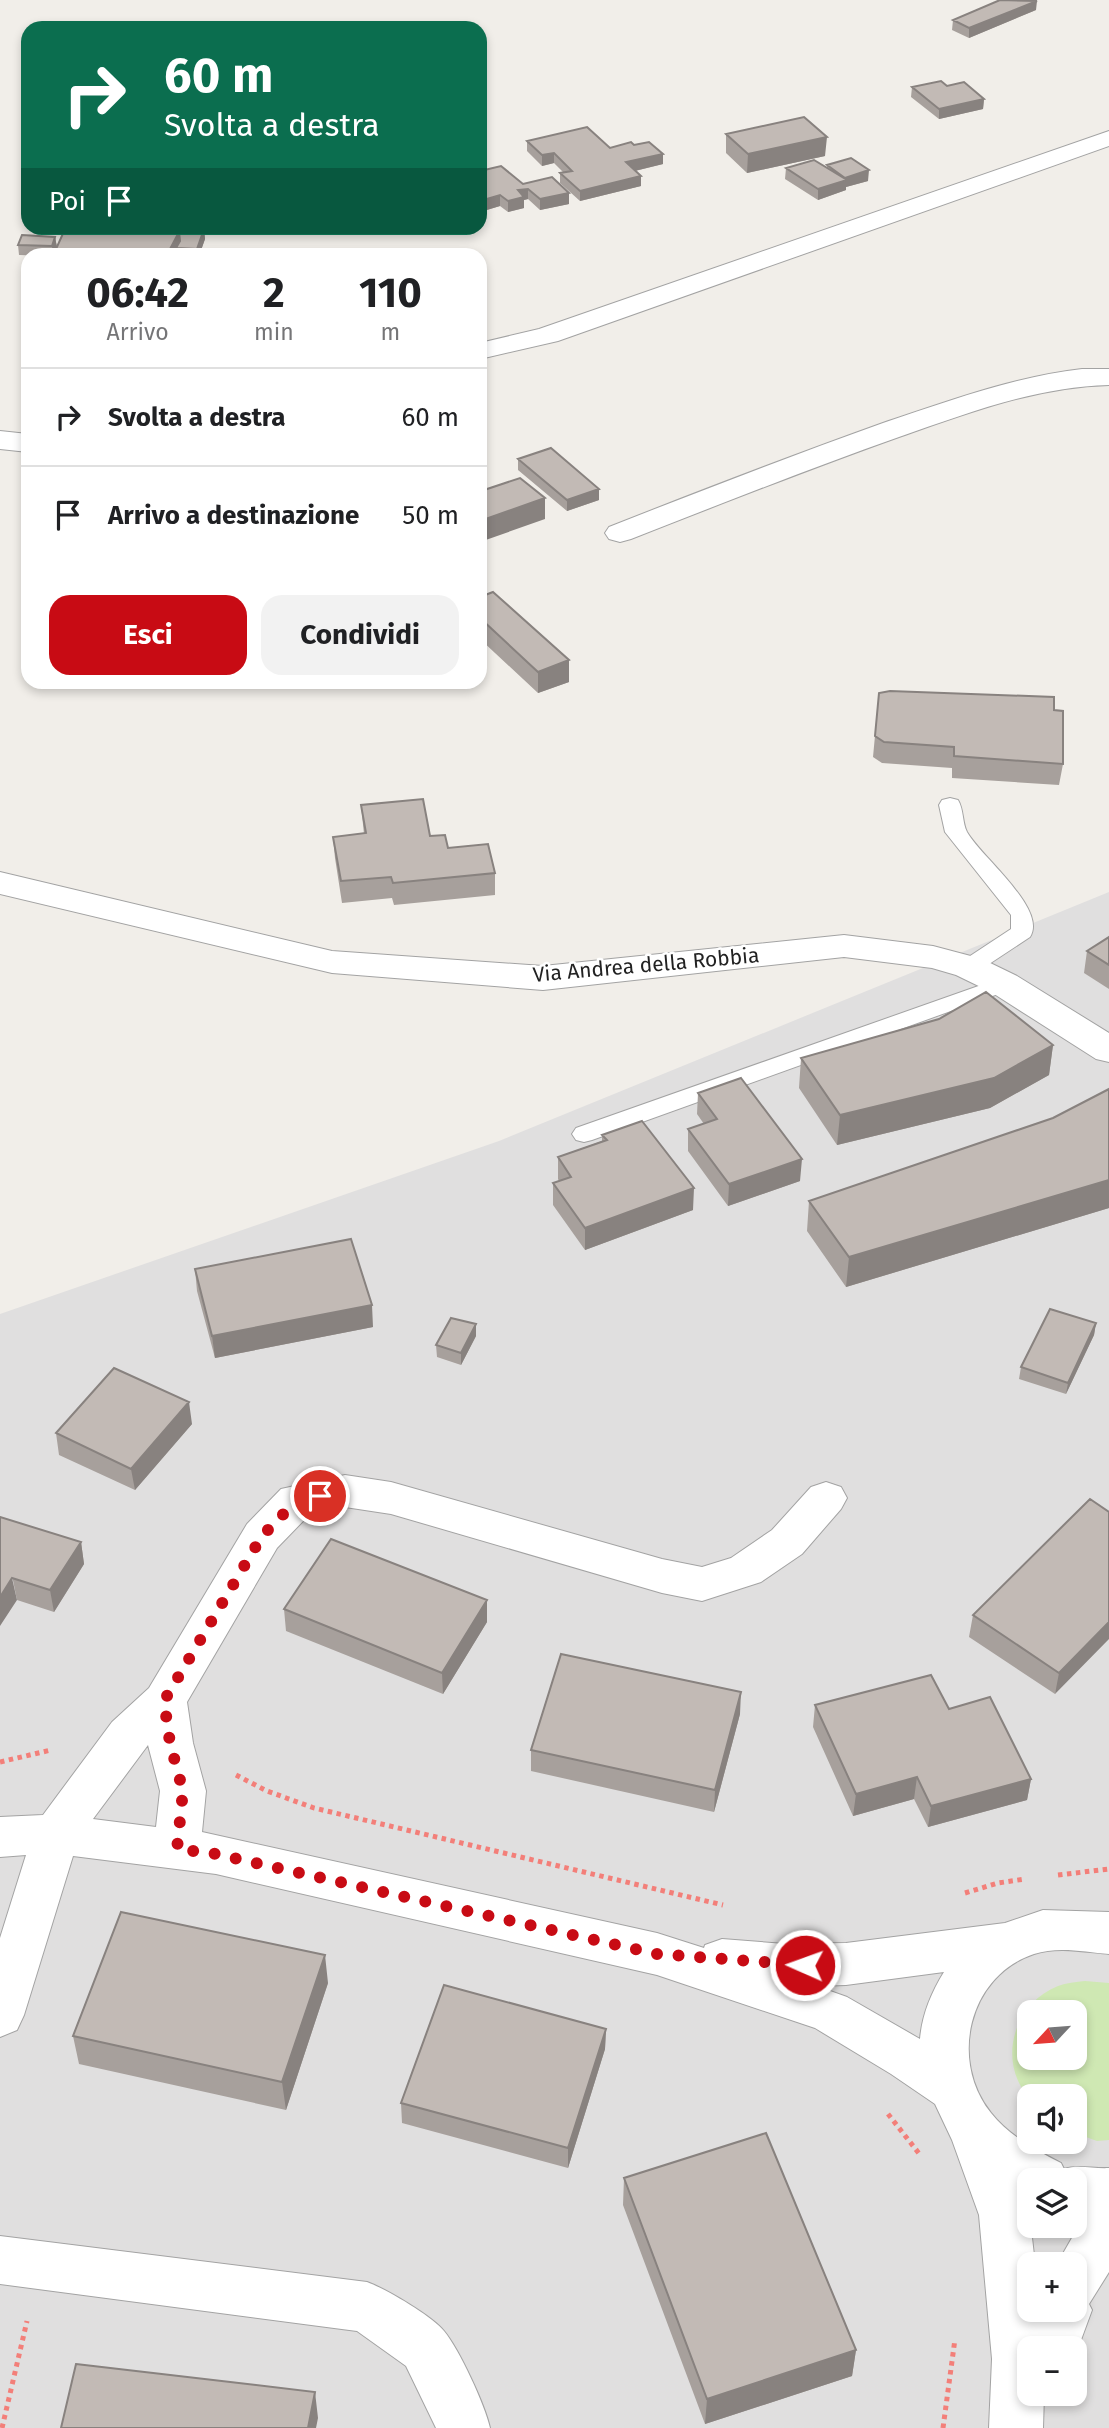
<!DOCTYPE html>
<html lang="it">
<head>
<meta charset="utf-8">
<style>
  body { margin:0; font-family:"Fira Sans",sans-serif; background:#f2f2f2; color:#202124; height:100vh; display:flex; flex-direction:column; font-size:26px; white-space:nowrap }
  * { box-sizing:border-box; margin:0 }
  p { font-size:23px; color:#757577 }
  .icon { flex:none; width:38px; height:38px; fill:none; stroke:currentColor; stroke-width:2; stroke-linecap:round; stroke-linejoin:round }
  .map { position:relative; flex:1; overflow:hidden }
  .drawer { position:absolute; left:21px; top:248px; width:466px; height:441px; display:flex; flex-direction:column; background:#fff; border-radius:21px; box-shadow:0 4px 10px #0003 }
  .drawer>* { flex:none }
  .top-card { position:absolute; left:21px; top:21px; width:466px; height:214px; border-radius:21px; box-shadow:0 4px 10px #0003; background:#0b6e4f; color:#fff; overflow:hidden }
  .needle { width:46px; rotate:244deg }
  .fabs { position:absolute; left:1017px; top:2000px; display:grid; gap:14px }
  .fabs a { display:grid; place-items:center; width:70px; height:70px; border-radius:14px; background:#fff; box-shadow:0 4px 10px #0003; font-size:35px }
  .pin { position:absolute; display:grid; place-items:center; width:60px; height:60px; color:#fff; margin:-30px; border:4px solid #fff; border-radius:50%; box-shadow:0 2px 7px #0007 }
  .me { position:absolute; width:77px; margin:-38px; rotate:272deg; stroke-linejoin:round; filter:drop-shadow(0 0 5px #0008) }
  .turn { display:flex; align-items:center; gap:24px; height:147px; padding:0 28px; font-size:32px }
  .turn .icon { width:91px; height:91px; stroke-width:2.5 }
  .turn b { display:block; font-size:49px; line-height:60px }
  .then { display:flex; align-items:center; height:66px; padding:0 28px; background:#0003; gap:14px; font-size:26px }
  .eta { display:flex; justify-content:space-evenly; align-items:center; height:119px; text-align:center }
  .eta b { font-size:42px; font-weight:700; line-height:49px }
  .button { display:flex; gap:14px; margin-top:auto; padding:14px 28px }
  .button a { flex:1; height:80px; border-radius:21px; background:#c80b14; color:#fff; font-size:28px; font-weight:700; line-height:80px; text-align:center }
  .button a+a { background:#f2f2f2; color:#202124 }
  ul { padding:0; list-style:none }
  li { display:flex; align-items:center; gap:21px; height:98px; padding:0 28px; border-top:2px solid #e0e0e0 }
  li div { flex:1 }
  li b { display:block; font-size:26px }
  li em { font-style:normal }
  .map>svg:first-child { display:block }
</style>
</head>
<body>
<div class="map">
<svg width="1109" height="2428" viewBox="0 0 1109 2428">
  <rect width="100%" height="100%" fill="#f1eee9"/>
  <!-- residential -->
  <path fill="#e0dfdf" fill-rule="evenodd" d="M 1109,892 L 1109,2428 L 0,2428 L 0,1314 L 499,1141 ZM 1029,2012 L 1074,2012 L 1074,2058 L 1029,2058 ZM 1029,2096 L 1074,2096 L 1074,2142 L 1029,2142 ZM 1029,2180 L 1074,2180 L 1074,2226 L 1029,2226 ZM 1029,2264 L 1074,2264 L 1074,2310 L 1029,2310 ZM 1029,2348 L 1074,2348 L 1074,2394 L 1029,2394 Z"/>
  <!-- grass -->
  <path fill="#cfe8b3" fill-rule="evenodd" d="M 1085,1981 L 1109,1983 L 1109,2140 L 1097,2141 L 1075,2133 L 1074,2096 L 1029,2098 C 997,2061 1013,2004 1058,1986 C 1066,1983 1076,1982 1085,1981 ZM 1029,2012 L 1074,2012 L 1074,2058 L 1029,2058 Z"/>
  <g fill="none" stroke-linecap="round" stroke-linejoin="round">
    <!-- service casing -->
    <g stroke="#a3a3a3" stroke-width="2">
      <path id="service" d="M 950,798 L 958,800 C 964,810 962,822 967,832 C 981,857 1048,909 1030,937 L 977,972 L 969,974 L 961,972 L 958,967 L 961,962 L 1011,929 L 1011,915 L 945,832 L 939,805 L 942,800 Z
        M 1004,977 L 1012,979 L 1015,984 L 1012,989 L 592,1140 L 584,1142 L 576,1140 L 572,1134 L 576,1128 Z"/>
    </g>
    <!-- minor casing -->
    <g stroke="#a3a3a3" stroke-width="2">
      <path id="minor" d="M 1109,131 L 1109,146 L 558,341 L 480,359 L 480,343 L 539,329 Z
        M 1082,369 L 1109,369 L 1109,385 C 1035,387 968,413 899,437 C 809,469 720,504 631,539 L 620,542 L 609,539 L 605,533 L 609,527 C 700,491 791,456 883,423 C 949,401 1013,377 1082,369 Z
        M 0,431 L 28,434 L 28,452 L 0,449 Z
        M 0,872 L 332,951 L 543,966 L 844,935 L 933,946 L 982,959 L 1017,976 L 1109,1033 L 1109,1062 L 1096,1059 L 991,992 L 956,975 L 932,968 L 844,957 L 543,990 L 332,973 L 0,894 Z
        M 345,1475 L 391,1482 L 662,1559 L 702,1567 L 731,1558 L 772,1530 L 811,1487 L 826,1482 L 841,1487 L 847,1498 L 841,1509 L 802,1554 L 761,1582 L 702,1601 L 662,1593 L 391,1514 L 345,1507 L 309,1515 L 277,1548 L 187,1702 L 193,1743 L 206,1791 L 202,1832 L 657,1933 L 704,1948 L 705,1945 L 722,1939 L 785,1944 L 846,1943 L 1005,1923 L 1043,1910 L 1109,1912 L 1109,1954 C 1085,1952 1058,1946 1034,1954 C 968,1976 949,2061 991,2113 C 1009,2136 1036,2150 1061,2163 L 1064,2169 C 1078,2164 1093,2169 1109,2168 L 1109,2272 L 1089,2304 L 1092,2310 L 1074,2359 L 1074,2348 L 1029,2348 L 1029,2394 L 1044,2394 L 1043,2428 L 989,2428 L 992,2359 L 979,2215 L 952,2140 L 935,2104 L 891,2074 L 815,2028 L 657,1975 L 216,1874 L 73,1856 L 24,2015 L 17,2030 L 0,2037 L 0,1938 L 26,1855 L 0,1857 L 0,1817 L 43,1815 L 112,1722 L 149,1688 L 247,1524 L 281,1489 ZM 148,1745 L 160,1791 L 156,1827 L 93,1819 ZM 944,1972 C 931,1993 922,2015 920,2039 L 847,1997 L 816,1986 L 846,1985 ZM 1029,2180 L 1074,2180 L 1074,2213 L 1085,2215 L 1057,2264 L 1074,2264 L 1074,2310 L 1029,2310 L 1029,2264 L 1035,2264 L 1029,2211 L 1023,2196 L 1029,2198 Z
        M 0,2236 L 367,2282 C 386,2289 432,2316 444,2331 C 459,2349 485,2405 490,2428 L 436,2428 L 406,2366 L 357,2331 L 0,2284 Z"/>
    </g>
    <!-- path -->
    <path stroke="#f37f79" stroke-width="5" stroke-dasharray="4.5 4.5" stroke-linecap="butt" d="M 0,1762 L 51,1750
      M 236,1775 L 267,1791 L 314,1808 L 723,1905
      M 1058,1875 L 1109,1869
      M 965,1893 L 998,1883 L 1025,1879
      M 888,2114 L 921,2156
      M 2,2428 L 27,2321
      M 943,2428 L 955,2339"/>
    <!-- service -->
    <use href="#service" fill="#fff" fill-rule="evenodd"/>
    <!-- minor -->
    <use href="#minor" fill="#fff" fill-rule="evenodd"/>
  </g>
  <!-- wall -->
  <path fill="#a7a09c" d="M 1036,10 L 969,38 L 952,30 L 953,20 Z
    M 947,86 L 984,99 L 983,109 L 939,119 L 911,97 L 912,87 Z
    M 726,134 L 825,156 L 747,173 L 726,153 Z
    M 527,141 L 610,148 L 634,145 L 663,154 L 663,164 L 635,171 L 641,186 L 580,201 L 560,183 L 560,173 L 563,172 L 554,163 L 542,166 L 527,151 Z
    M 827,165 L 868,181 L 846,187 L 846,190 L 818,200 L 785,179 L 786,168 L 827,168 Z
    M 480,171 L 523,184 L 569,193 L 569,204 L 540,210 L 528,199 L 524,200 L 524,208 L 508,212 L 500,206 L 480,212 Z
    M 204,229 L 205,239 L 199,256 L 57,256 L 56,249 L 137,231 Z
    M 55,237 L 57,247 L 53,256 L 19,255 L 18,245 Z
    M 518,459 L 599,500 L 567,511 L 518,470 Z
    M 480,597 L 569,660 L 569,682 L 538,693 L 480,639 Z
    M 879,693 L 1054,710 L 1063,764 L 1059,785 L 952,778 L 952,768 L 882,763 L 873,757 Z
    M 361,805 L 430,836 L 448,848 L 495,873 L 495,895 L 394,905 L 392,898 L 342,903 L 335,858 L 333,837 L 364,834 Z
    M 1109,937 L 1109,989 L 1084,973 L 1087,951 Z
    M 1053,1045 L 1049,1075 L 990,1108 L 837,1145 L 799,1088 L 801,1058 Z
    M 1109,1089 L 1109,1208 L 846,1287 L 807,1231 L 809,1201 L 1053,1118 Z
    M 698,1093 L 800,1181 L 728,1206 L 688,1151 L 688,1129 L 704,1124 L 697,1114 Z
    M 602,1135 L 693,1210 L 585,1250 L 553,1205 L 553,1183 L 559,1181 L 558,1179 L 558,1157 L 602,1141 Z
    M 195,1269 L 373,1327 L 215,1358 L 197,1291 Z
    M 1096,1323 L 1094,1335 L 1066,1394 L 1019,1379 L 1021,1367 Z
    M 476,1324 L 476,1336 L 461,1365 L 437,1357 L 436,1345 Z
    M 192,1424 L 135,1490 L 59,1455 L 56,1433 Z
    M 1109,1512 L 1055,1694 L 969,1637 L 973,1615 Z
    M 0,1517 L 81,1542 L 84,1564 L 54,1612 L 17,1600 Z
    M 487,1600 L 487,1622 L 443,1694 L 286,1631 L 284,1609 Z
    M 815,1705 L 949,1709 L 1031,1779 L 1027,1800 L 928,1827 L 914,1799 L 853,1816 L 813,1727 Z
    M 740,1714 L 714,1812 L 531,1771 L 531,1750 Z
    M 328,1983 L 286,2110 L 79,2064 L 73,2036 Z
    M 606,2029 L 605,2049 L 568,2168 L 402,2123 L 401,2103 Z
    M 624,2178 L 856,2350 L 852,2376 L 705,2424 L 623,2205 Z"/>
  <!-- shaded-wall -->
  <path fill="#88827f" d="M 1037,1 L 1036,10 L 969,38 L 969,28 Z
    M 984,99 L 983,109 L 939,119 L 939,109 Z
    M 827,137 L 825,156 L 747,173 L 748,154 Z
    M 554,153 L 554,163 L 542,166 L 542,155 Z
    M 663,154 L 663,164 L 626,173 L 626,162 Z
    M 869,170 L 868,181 L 846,187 L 846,190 L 818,200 L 818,189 L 845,181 L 845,178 Z
    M 641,176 L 641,186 L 580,201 L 580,191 Z
    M 528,189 L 528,199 L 524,200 L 524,208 L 508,212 L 508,201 L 518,190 Z
    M 569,193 L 569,204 L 540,210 L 540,199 Z
    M 500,195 L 500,206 L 480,212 L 480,201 Z
    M 204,229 L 205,239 L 199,256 L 197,256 L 197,249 Z
    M 179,232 L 180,248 L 176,248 L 176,256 L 169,256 L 169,251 Z
    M 55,237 L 57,247 L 53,256 L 52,246 Z
    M 599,489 L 599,500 L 567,511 L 567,500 Z
    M 545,498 L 545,519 L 480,542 L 480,521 Z
    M 569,660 L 569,682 L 538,693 L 538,672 Z
    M 1053,1045 L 1049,1075 L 990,1108 L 837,1145 L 840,1115 Z
    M 802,1159 L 800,1181 L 728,1206 L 729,1184 Z
    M 1109,1180 L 1109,1208 L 846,1287 L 849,1257 Z
    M 694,1188 L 693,1210 L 585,1250 L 585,1228 Z
    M 372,1305 L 373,1327 L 215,1358 L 212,1336 Z
    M 1096,1323 L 1094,1335 L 1066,1394 L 1068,1383 Z
    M 476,1324 L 476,1336 L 461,1365 L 461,1353 Z
    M 189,1402 L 192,1424 L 135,1490 L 131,1469 Z
    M 81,1542 L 84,1564 L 54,1612 L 50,1590 Z
    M 12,1578 L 17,1600 L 0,1626 L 0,1597 Z
    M 487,1600 L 487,1622 L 443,1694 L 442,1673 Z
    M 1109,1622 L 1109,1639 L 1055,1694 L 1059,1673 Z
    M 741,1692 L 740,1714 L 714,1812 L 715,1790 Z
    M 917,1777 L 914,1799 L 853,1816 L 856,1794 Z
    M 1031,1779 L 1027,1800 L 928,1827 L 931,1806 Z
    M 325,1955 L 328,1983 L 286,2110 L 282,2082 Z
    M 606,2029 L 605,2049 L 568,2168 L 568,2148 Z
    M 856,2350 L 852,2376 L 705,2424 L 707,2399 Z
    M 315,2392 L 318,2418 L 316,2428 L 308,2428 Z"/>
  <!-- building -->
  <path fill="#c2bab5" stroke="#88827f" stroke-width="2" d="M 1000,0 L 1037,1 L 969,28 L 953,20 Z
    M 941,81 L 947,86 L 964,82 L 984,99 L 939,109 L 912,87 Z
    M 804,117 L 827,137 L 748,154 L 726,134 Z
    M 587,127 L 610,148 L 631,142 L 634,145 L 649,142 L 663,154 L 626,162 L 641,176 L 580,191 L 560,173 L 572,171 L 554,153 L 542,155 L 527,141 Z
    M 851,158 L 869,170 L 845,178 L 827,165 Z
    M 814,160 L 847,180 L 818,189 L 786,168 Z
    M 501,166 L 523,184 L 552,177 L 569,193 L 540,199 L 528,189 L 518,190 L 524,197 L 508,201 L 500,195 L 480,201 L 480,171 Z
    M 138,228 L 160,228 L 158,231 L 179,232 L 169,251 L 56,249 L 65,229 L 137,231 Z
    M 161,228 L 204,229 L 197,249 L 176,248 L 180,241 L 179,232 L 161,231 Z
    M 22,235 L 55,237 L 52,246 L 18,245 Z
    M 551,448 L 599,489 L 567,500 L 518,459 Z
    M 520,478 L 545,498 L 480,521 L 480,486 L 484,490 Z
    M 493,592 L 569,660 L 538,672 L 480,618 L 480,597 Z
    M 890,691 L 1054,697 L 1054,710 L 1063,711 L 1063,764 L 954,756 L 954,747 L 884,742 L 875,736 L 879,693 Z
    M 423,799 L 430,836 L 445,835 L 448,848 L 488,844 L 495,873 L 393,883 L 391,877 L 341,881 L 333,837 L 366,833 L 361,805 Z
    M 1109,937 L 1109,965 L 1087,951 Z
    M 986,992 L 1053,1045 L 994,1078 L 840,1115 L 801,1058 L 939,1019 Z
    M 741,1078 L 802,1159 L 729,1184 L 688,1129 L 717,1119 L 698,1093 Z
    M 1109,1089 L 1109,1180 L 849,1257 L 809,1201 L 1053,1118 Z
    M 642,1121 L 694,1188 L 585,1228 L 553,1183 L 571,1177 L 558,1157 L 607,1140 L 602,1135 Z
    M 351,1239 L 372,1305 L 212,1336 L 195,1269 Z
    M 1050,1309 L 1096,1323 L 1068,1383 L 1021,1367 Z
    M 451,1318 L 476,1324 L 461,1353 L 436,1345 Z
    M 114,1368 L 189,1402 L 131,1469 L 56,1433 Z
    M 1090,1499 L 1109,1512 L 1109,1622 L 1059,1673 L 973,1615 Z
    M 0,1517 L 81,1542 L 50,1590 L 12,1578 L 0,1597 Z
    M 331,1539 L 487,1600 L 442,1673 L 284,1609 Z
    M 561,1654 L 741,1692 L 715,1790 L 531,1750 Z
    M 931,1675 L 949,1709 L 990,1697 L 1031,1779 L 931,1806 L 917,1777 L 856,1794 L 815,1705 Z
    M 121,1912 L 325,1955 L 282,2082 L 73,2036 Z
    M 444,1985 L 606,2029 L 568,2148 L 401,2103 Z
    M 766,2133 L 856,2350 L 707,2399 L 624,2178 Z
    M 76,2364 L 315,2392 L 308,2428 L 61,2428 Z"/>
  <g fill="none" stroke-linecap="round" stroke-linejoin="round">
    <!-- route -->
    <path stroke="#c80b14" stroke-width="12" stroke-dasharray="0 21.6" d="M 320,1496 L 296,1501 L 262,1536 L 164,1701 L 170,1743 L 183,1791 L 177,1849 L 216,1854 L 657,1954 L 805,1965"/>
  </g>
  <g text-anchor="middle" stroke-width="5" stroke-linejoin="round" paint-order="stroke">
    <!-- street labels -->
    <g font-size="21" fill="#222" stroke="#fff">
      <text transform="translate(646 965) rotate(-5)" y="7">Via Andrea della Robbia</text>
    </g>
  </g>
</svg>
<div class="fabs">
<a><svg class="needle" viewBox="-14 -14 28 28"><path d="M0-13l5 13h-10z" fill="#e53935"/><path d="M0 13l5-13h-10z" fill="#757577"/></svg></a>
<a><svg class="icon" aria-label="sound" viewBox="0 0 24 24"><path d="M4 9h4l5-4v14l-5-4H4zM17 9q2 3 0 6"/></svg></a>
<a><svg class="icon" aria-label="layers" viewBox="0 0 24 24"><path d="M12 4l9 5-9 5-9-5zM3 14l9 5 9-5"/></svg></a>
<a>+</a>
<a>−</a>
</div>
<div class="pin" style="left:320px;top:1496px;background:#d93025"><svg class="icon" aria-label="arrive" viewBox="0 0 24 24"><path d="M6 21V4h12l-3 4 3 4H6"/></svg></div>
<svg class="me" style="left:805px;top:1965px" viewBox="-20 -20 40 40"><circle r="17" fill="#c80b14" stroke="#fff" stroke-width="3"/><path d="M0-11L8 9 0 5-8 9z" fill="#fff"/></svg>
<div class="top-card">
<div class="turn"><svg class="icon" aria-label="right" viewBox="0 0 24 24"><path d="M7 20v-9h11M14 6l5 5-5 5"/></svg><div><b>60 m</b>Svolta a destra</div></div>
<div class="then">Poi<svg class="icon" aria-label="arrive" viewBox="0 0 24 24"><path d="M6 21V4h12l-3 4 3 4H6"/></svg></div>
</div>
<section class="drawer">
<div class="eta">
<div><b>06:42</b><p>Arrivo</p></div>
<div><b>2</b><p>min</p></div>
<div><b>110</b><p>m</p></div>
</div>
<ul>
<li><svg class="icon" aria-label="right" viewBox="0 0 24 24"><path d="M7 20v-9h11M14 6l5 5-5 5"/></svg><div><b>Svolta a destra</b></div><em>60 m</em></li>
<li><svg class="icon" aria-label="arrive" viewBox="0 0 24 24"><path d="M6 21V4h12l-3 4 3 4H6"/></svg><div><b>Arrivo a destinazione</b></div><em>50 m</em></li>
</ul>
<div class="button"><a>Esci</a><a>Condividi</a></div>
</section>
</div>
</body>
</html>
